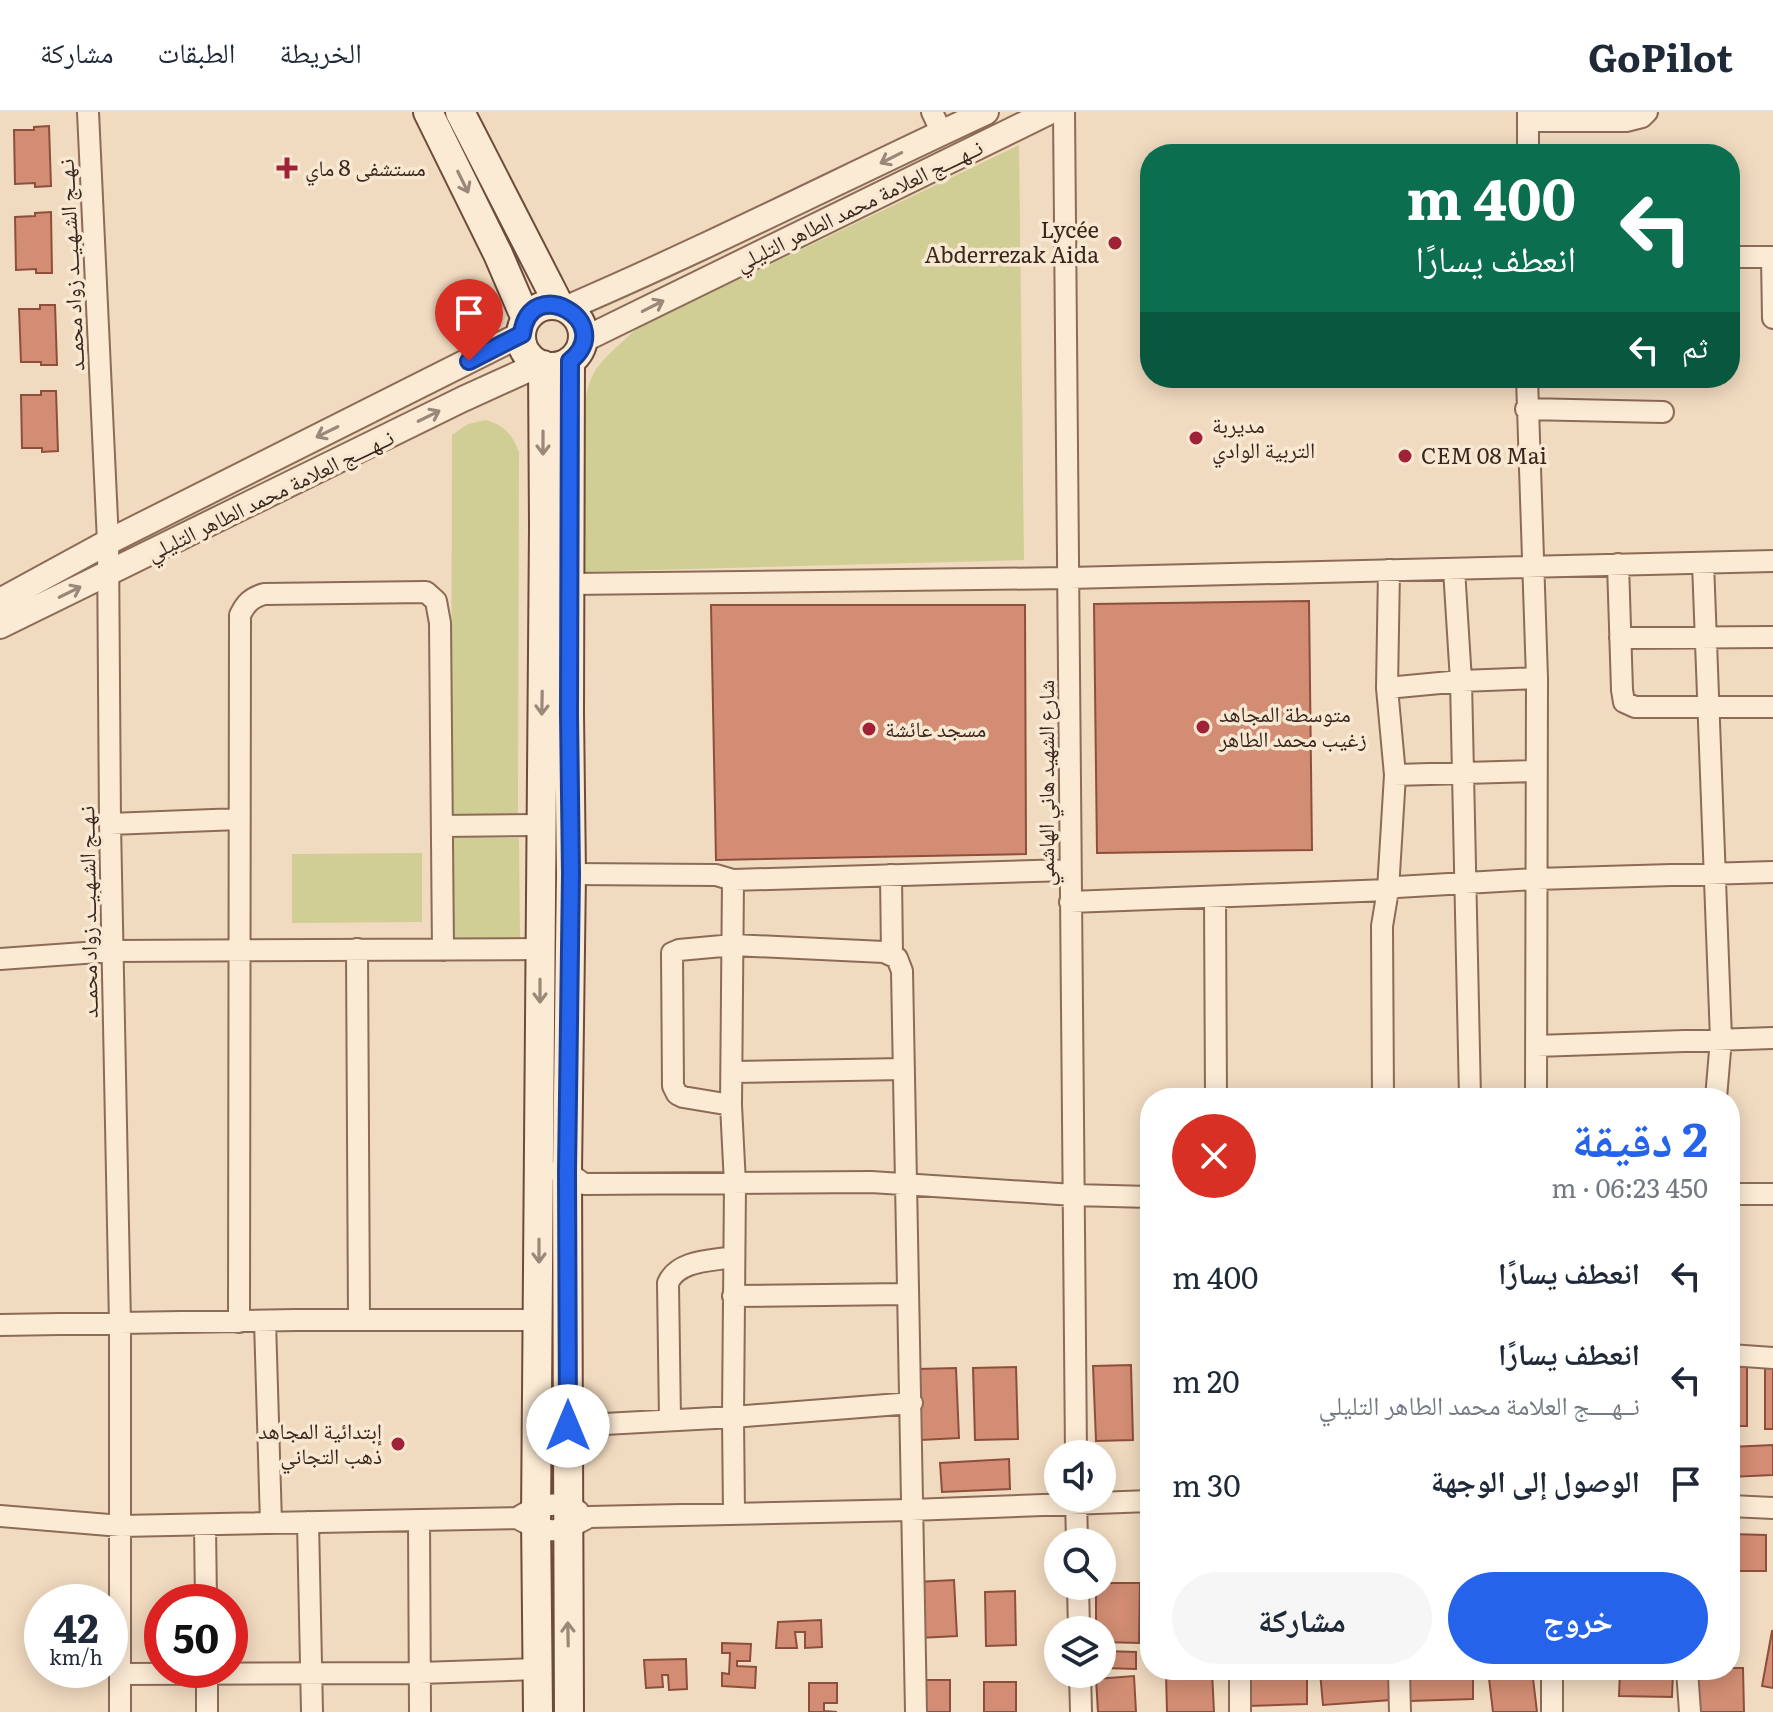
<!DOCTYPE html>
<html lang="ar">
<head>
<meta charset="utf-8">
<style>
  body { margin:0; font-family:Literata,"Noto Naskh Arabic",serif; background:#f6f6f7; color:#1f2937; direction:rtl; height:100vh; display:flex; flex-direction:column; font-size:30px; white-space:nowrap }
  * { box-sizing:border-box; margin:0 }
  p { font-size:26px; color:#747a83 }
  .icon { flex:none; width:44px; height:44px; fill:none; stroke:currentColor; stroke-width:2; stroke-linecap:round; stroke-linejoin:round }
  .map { position:relative; flex:1; overflow:hidden; direction:ltr }
  .sheet { position:absolute; left:1140px; top:976px; width:600px; height:592px; display:flex; flex-direction:column; background:#fff; border-radius:32px; box-shadow:0 4px 20px #0003; direction:rtl }
  .sheet>* { flex:none }
  .top-card { position:absolute; left:1140px; top:32px; width:600px; height:244px; border-radius:32px; box-shadow:0 4px 20px #0003; direction:rtl; background:#0b6e4f; color:#fff; overflow:hidden }
  .buttons { position:absolute; left:1044px; top:1328px; display:grid; gap:16px }
  .buttons a { display:grid; place-items:center; width:72px; height:72px; border-radius:50%; background:#fff; box-shadow:0 4px 20px #0003; font-size:40px }
  .speed { position:absolute; left:24px; top:1472px; display:flex; gap:16px; font-size:40px; font-weight:700; text-align:center }
  .speed>* { display:grid; place-content:center; width:104px; height:104px; border-radius:50%; background:#fff; box-shadow:0 4px 20px #0003; line-height:1 }
  .speed small { font-size:20px; font-weight:400 }
  .speed .limit { border:12px solid #d22; background:#fff; color:#111 }
  .pin { position:absolute; display:grid; place-items:center; width:68px; height:68px; color:#fff; margin:-82px -34px; border-radius:50% 50% 50% 0; rotate:-45deg; box-shadow:0 0 8px #0007 }
  .pin .icon { rotate:45deg }
  .me { position:absolute; width:88px; margin:-44px; rotate:0deg; stroke-linejoin:round; filter:drop-shadow(0 0 6px #0008) }
  .turn { display:flex; align-items:center; gap:28px; height:168px; padding:0 32px; font-size:36px }
  .turn .icon { width:104px; height:104px; stroke-width:2.5 }
  .turn b { display:block; font-size:56px; line-height:68px }
  .then { display:flex; align-items:center; height:76px; padding:0 32px; background:#0003; gap:16px; font-size:30px }
  .round { display:grid; place-items:center; flex:none; width:84px; height:84px; border-radius:42px; background:#f6f6f7 }
  .overview { display:flex; align-items:center; justify-content:space-between; height:136px; padding:0 32px }
  h1 { font-size:48px; font-weight:700; line-height:60px; color:#2563eb }
  .action { display:flex; gap:16px; margin-top:auto; padding:16px 32px }
  .action a { flex:1; height:92px; border-radius:48px; background:#2563eb; color:#fff; font-size:32px; font-weight:700; line-height:92px; text-align:center }
  .action a+a { background:#f6f6f7; color:#1f2937 }
  ul { padding:0; list-style:none }
  li { display:flex; align-items:center; gap:24px; height:104px; padding:0 32px }
  li div { flex:1 }
  li b { display:block; font-size:30px }
  li em { font-style:normal }
  header { display:flex; align-items:center; gap:48px; box-sizing:border-box; height:112px; padding:0 40px; background:#fff; border-bottom:2px solid #e0e1e3 }
  header strong { font-size:38px }
  nav { display:flex; gap:44px; margin-inline-start:auto; font-size:28px }
  .map>svg:first-child { display:block }
</style>
</head>
<body>
<header>
<strong>GoPilot</strong>
<nav><a>الخريطة</a><a>الطبقات</a><a>مشاركة</a></nav>
</header>
<div class="map">
<svg width="1773" height="1600" viewBox="0 0 1773 1600">
  <rect width="100%" height="100%" fill="#f1dbc0"/>
  <!-- green -->
  <path fill="#d0ce94" d="M 1019,33 L 1024,448 L 580,460 C 580,414 572,293 596,257 C 607,242 623,230 636,217 Z
    M 486,308 C 505,314 512,322 519,340 L 518,701 L 451,703 L 452,323 L 468,312 Z
    M 452,725 L 519,726 L 520,827 L 452,828 Z
    M 422,741 L 422,810 L 292,811 L 292,742 Z"/>
  <!-- building -->
  <path fill="#d28d74" stroke="#8d4f3b" stroke-width="2" d="M 49,14 L 51,74 L 35,75 L 35,71 L 15,72 L 14,18 L 34,18 L 34,15 Z
    M 51,100 L 52,161 L 36,161 L 36,157 L 16,158 L 15,105 L 35,104 L 35,101 Z
    M 40,193 L 55,193 L 57,253 L 41,253 L 41,250 L 21,250 L 19,197 L 40,197 Z
    M 41,279 L 56,279 L 58,339 L 42,340 L 42,336 L 22,336 L 21,283 L 41,283 Z
    M 1309,489 L 1312,738 L 1097,741 L 1094,492 Z
    M 711,493 L 1025,493 L 1026,742 L 716,748 Z
    M 1131,1253 L 1133,1328 L 1096,1329 L 1093,1254 Z
    M 1765,1253 L 1773,1253 L 1773,1317 L 1765,1317 Z
    M 1016,1255 L 1018,1327 L 975,1328 L 973,1256 Z
    M 1730,1255 L 1747,1255 L 1747,1314 L 1730,1314 Z
    M 956,1256 L 959,1326 L 921,1328 L 917,1257 Z
    M 1773,1333 L 1773,1363 L 1730,1365 L 1730,1335 Z
    M 1009,1347 L 1010,1377 L 942,1380 L 940,1351 Z
    M 1730,1422 L 1766,1423 L 1766,1459 L 1730,1459 Z
    M 954,1468 L 957,1524 L 919,1526 L 916,1470 Z
    M 1102,1471 L 1140,1471 L 1139,1531 L 1102,1530 L 1102,1518 L 1096,1518 L 1096,1474 L 1102,1474 Z
    M 1015,1479 L 1016,1533 L 986,1534 L 985,1480 Z
    M 821,1508 L 822,1535 L 805,1536 L 805,1520 L 795,1520 L 797,1536 L 776,1536 L 778,1510 Z
    M 1772,1519 L 1773,1519 L 1773,1576 L 1762,1574 Z
    M 722,1531 L 751,1532 L 750,1549 L 737,1549 L 737,1554 L 756,1555 L 755,1576 L 722,1574 L 722,1561 L 729,1562 L 730,1541 L 722,1541 Z
    M 1103,1539 L 1136,1540 L 1136,1557 L 1103,1556 Z
    M 686,1547 L 687,1577 L 669,1578 L 668,1563 L 662,1563 L 663,1575 L 646,1576 L 644,1548 Z
    M 1730,1556 L 1743,1556 L 1744,1600 L 1697,1600 L 1696,1558 Z
    M 1247,1558 L 1307,1558 L 1307,1592 L 1248,1594 Z
    M 1350,1558 L 1388,1558 L 1391,1588 L 1323,1593 L 1320,1560 Z
    M 1473,1558 L 1473,1587 L 1410,1589 L 1409,1560 Z
    M 1488,1558 L 1532,1558 L 1537,1600 L 1493,1600 Z
    M 1620,1559 L 1673,1560 L 1672,1585 L 1619,1584 Z
    M 1212,1560 L 1214,1600 L 1167,1600 L 1166,1562 Z
    M 1134,1564 L 1136,1600 L 1098,1600 L 1096,1567 Z
    M 920,1568 L 950,1568 L 950,1600 L 920,1600 Z
    M 984,1570 L 1016,1570 L 1016,1600 L 984,1600 Z
    M 809,1571 L 837,1571 L 837,1591 L 824,1591 L 824,1599 L 837,1600 L 809,1600 Z"/>
  <g fill="none" stroke-linecap="round" stroke-linejoin="round">
    <!-- minor casing -->
    <g stroke="#8c6b57" stroke-width="24">
      <path id="minor" d="M 88,0 L 108,430 L 110,712 L 120,1212 L 120,1600
        M 932,0 L 942,21
        M 1064,0 L 1076,1342
        M 1528,9 L 1626,9 L 1642,5 L 1647,0
        M 1528,42 L 1528,0
        M 1730,145 L 1773,145
        M 1772,145 L 1773,206
        M 1527,266 L 1537,566 L 1536,986
        M 1526,297 L 1663,300
        M 1703,451 L 1721,927 L 1716,986
        M 1618,452 L 1622,578 L 1624,590 L 1635,595 L 1773,595
        M 1454,457 L 1461,569 L 1470,986
        M 571,472 L 1069,466 L 1773,449
        M 1620,526 L 1773,525
        M 1387,576 L 1461,569 L 1537,566
        M 1395,663 L 1535,659
        M 110,712 L 239,707
        M 442,714 L 541,713
        M 891,763 L 892,843
        M 733,768 L 1070,758
        M 1215,785 L 1216,986
        M 1070,790 L 1388,778 L 1395,663 L 1387,576 L 1389,458
        M 357,837 L 359,1207
        M 0,847 L 112,839 L 540,837
        M 1536,934 L 1773,926
        M 733,960 L 904,957
        M 1383,986 L 1382,814 L 1388,778 L 1397,775 L 1536,767 L 1773,760
        M 731,993 L 683,985 L 677,982 L 673,974 L 672,841 L 679,838 L 733,833 L 884,840 L 897,846 L 902,859 L 916,1600
        M 558,1059 L 567,1060 L 584,1072 L 871,1070 L 1074,1083 L 1150,1085
        M 1730,1082 L 1773,1082
        M 733,1184 L 906,1182
        M 265,1209 L 271,1411
        M 239,1210 L 240,503 C 246,491 251,486 264,482 L 426,480 L 436,489 L 440,511 L 443,838
        M 0,1213 L 296,1208 L 539,1208
        M 1730,1243 L 1773,1246
        M 670,1308 L 668,1171 C 678,1148 711,1149 733,1145
        M 568,1314 L 733,1305 L 735,1072 L 731,993 L 733,768 L 716,763 L 571,762
        M 1076,1386 L 1077,1430
        M 1730,1394 L 1773,1396
        M 734,1402 L 733,1305 L 912,1291
        M 0,1404 L 121,1414 L 517,1406 C 536,1393 557,1387 578,1399
        M 517,1406 C 546,1423 560,1422 589,1405 L 911,1398 L 1150,1389
        M 419,1408 L 420,1600
        M 308,1410 L 312,1600
        M 205,1413 L 206,1490
        M 1078,1474 L 1079,1518
        M 207,1558 L 207,1600
        M 1240,1558 L 1240,1600
        M 1399,1558 L 1400,1600
        M 1552,1558 L 1552,1600
        M 1687,1558 L 1690,1600
        M 120,1562 L 420,1561 L 538,1557
        M 1080,1562 L 1081,1600"/>
    </g>
    <!-- tertiary casing -->
    <g stroke="#8c6b57" stroke-width="28">
      <path id="tertiary" d="M 567,196 C 709,135 846,65 986,0
        M 583,228 L 1049,0
        M 0,489 L 108,430 L 522,222
        M 0,514 L 463,287 L 540,252"/>
    </g>
    <!-- secondary casing -->
    <g stroke="#6d4c3a" stroke-width="32">
      <path id="secondary" d="M 428,0 L 498,142 L 526,207
        M 460,0 L 559,193
        M521 224a31 31 0 1 1 62 0a31 31 0 1 1-62 0Z
        M 538,1600 L 536,1405 L 544,415 L 543,253
        M 569,1600 L 567,1060 L 571,762 L 569,602 L 570,249"/>
    </g>
    <!-- minor -->
    <use href="#minor" stroke="#fbead4" stroke-width="20"/>
    <!-- tertiary -->
    <use href="#tertiary" stroke="#fbead4" stroke-width="24"/>
    <!-- secondary -->
    <use href="#secondary" stroke="#fbead4" stroke-width="28"/>
  </g>
  <!-- one-way arrows -->
  <defs><path id="oneway-shaft" d="M-6 0H5M1.5-3L5.5 0L1.5 3" fill="none" stroke-width="1.6" stroke-linecap="round" stroke-linejoin="round" transform="scale(2)"/></defs>
  <g stroke="#9a8878">
    <use href="#oneway-shaft" transform="translate(891 46) rotate(153)"/>
    <use href="#oneway-shaft" transform="translate(463 70) rotate(64)"/>
    <use href="#oneway-shaft" transform="translate(653 194) rotate(-27)"/>
    <use href="#oneway-shaft" transform="translate(429 304) rotate(-26)"/>
    <use href="#oneway-shaft" transform="translate(327 320) rotate(154)"/>
    <use href="#oneway-shaft" transform="translate(543 331) rotate(90)"/>
    <use href="#oneway-shaft" transform="translate(70 480) rotate(-26)"/>
    <use href="#oneway-shaft" transform="translate(542 591) rotate(91)"/>
    <use href="#oneway-shaft" transform="translate(540 879) rotate(90)"/>
    <use href="#oneway-shaft" transform="translate(539 1139) rotate(90)"/>
    <use href="#oneway-shaft" transform="translate(568 1522) rotate(-91)"/>
  </g>
  <g fill="none" stroke-linecap="round" stroke-linejoin="round">
    <!-- route casing -->
    <g stroke="#184099" stroke-width="20">
      <path id="route" d="M 469,249 L 522,222 C 530,160 618,210 570,249 L 569,602 L 571,762 L 567,1060 L 568,1314"/>
    </g>
    <!-- route -->
    <use href="#route" stroke="#2563eb" stroke-width="14"/>
  </g>
  <!-- markers -->
  <g fill="#9f2236" stroke="#f8e7d1" stroke-width="3">
    <path d="M283 44h8v8h8v8h-8v8h-8v-8h-8v-8h8z"/>
    <circle cx="1115" cy="131" r="8"/>
    <circle cx="1196" cy="326" r="8"/>
    <circle cx="1405" cy="344" r="8"/>
    <circle cx="1203" cy="615" r="8"/>
    <circle cx="869" cy="617" r="8"/>
    <circle cx="398" cy="1332" r="8"/>
  </g>
  <g text-anchor="middle" stroke-width="7" stroke-linejoin="round" paint-order="stroke">
    <!-- poi labels -->
    <g font-size="22" fill="#3a261c" stroke="#f8e7d1" text-anchor="start">
      <text x="305" y="64">مستشفى 8 ماي</text>
      <text x="1099" y="126" text-anchor="end">Lycée<tspan x="1099" dy="25">Abderrezak Aida</tspan></text>
      <text x="1212" y="321">مديربة<tspan x="1212" dy="25">التربية الوادي</tspan></text>
      <text x="1421" y="352">CEM 08 Mai</text>
      <text x="1219" y="610">متوسطة المجاهد<tspan x="1219" dy="25">زغيب محمد الطاهر</tspan></text>
      <text x="885" y="625">مسجد عائشة</text>
      <text x="382" y="1327" text-anchor="end">إبتدائية المجاهد<tspan x="382" dy="25">ذهب التجاني</tspan></text>
    </g>
    <!-- street labels -->
    <g font-size="22" fill="#3a261c" stroke="#f8e7d1">
      <text transform="translate(859 93) rotate(-26)" y="8">نــهــــج العلامة محمد الطاهر التليلي</text>
      <text transform="translate(71 153) rotate(-93)" y="8">نـهــج الشـهـيــد زواد محمــد</text>
      <text transform="translate(270 383) rotate(-26)" y="8">نــهــــج العلامة محمد الطاهر التليلي</text>
      <text transform="translate(1046 671) rotate(-90)" y="8">شارع الشهيد هاني الهاشمي</text>
      <text transform="translate(88 800) rotate(-91)" y="8">نـهــج الشـهـيــد زواد محمــد</text>
    </g>
  </g>
</svg>
<div class="buttons">
<a><svg class="icon" aria-label="sound" viewBox="0 0 24 24"><path d="M4 9h4l5-4v14l-5-4H4zM17 9q2 3 0 6"/></svg></a>
<a><svg class="icon" aria-label="search" viewBox="0 0 24 24"><circle cx="10" cy="10" r="6"/><path d="M15 15l6 6"/></svg></a>
<a><svg class="icon" aria-label="layers" viewBox="0 0 24 24"><path d="M12 4l9 5-9 5-9-5zM3 14l9 5 9-5"/></svg></a>
</div>
<div class="speed"><div>42<small>km/h</small></div><div class="limit">50</div></div>
<div class="pin" style="left:469px;top:249px;background:#d93025"><svg class="icon" aria-label="arrive" viewBox="0 0 24 24"><path d="M6 21V4h12l-3 4 3 4H6"/></svg></div>
<svg class="me" style="left:568px;top:1314px" viewBox="-20 -20 40 40"><circle r="19" fill="#fff"/><path d="M0-13L10 11 0 6-10 11z" fill="#2563eb"/></svg>
<div class="top-card">
<div class="turn"><svg class="icon" aria-label="left" viewBox="0 0 24 24"><path d="M17 20v-9H6M10 6l-5 5 5 5"/></svg><div><b>400 m</b>انعطف يسارًا</div></div>
<div class="then">ثم<svg class="icon" aria-label="left" viewBox="0 0 24 24"><path d="M17 20v-9H6M10 6l-5 5 5 5"/></svg></div>
</div>
<section class="sheet">
<div class="overview"><div><h1>2 دقيقة</h1><p>450 m · 06:23</p></div><a class="round" style="background:#d93025;color:#fff"><svg class="icon" aria-label="close" viewBox="0 0 24 24"><path d="M6 6l12 12M18 6L6 18"/></svg></a></div>
<ul>
<li><svg class="icon" aria-label="left" viewBox="0 0 24 24"><path d="M17 20v-9H6M10 6l-5 5 5 5"/></svg><div><b>انعطف يسارًا</b></div><em>400 m</em></li>
<li><svg class="icon" aria-label="left" viewBox="0 0 24 24"><path d="M17 20v-9H6M10 6l-5 5 5 5"/></svg><div><b>انعطف يسارًا</b><p>نــهــــج العلامة محمد الطاهر التليلي</p></div><em>20 m</em></li>
<li><svg class="icon" aria-label="arrive" viewBox="0 0 24 24"><path d="M6 21V4h12l-3 4 3 4H6"/></svg><div><b>الوصول إلى الوجهة</b></div><em>30 m</em></li>
</ul>
<div class="action"><a>خروج</a><a>مشاركة</a></div>
</section>
</div>
</body>
</html>
